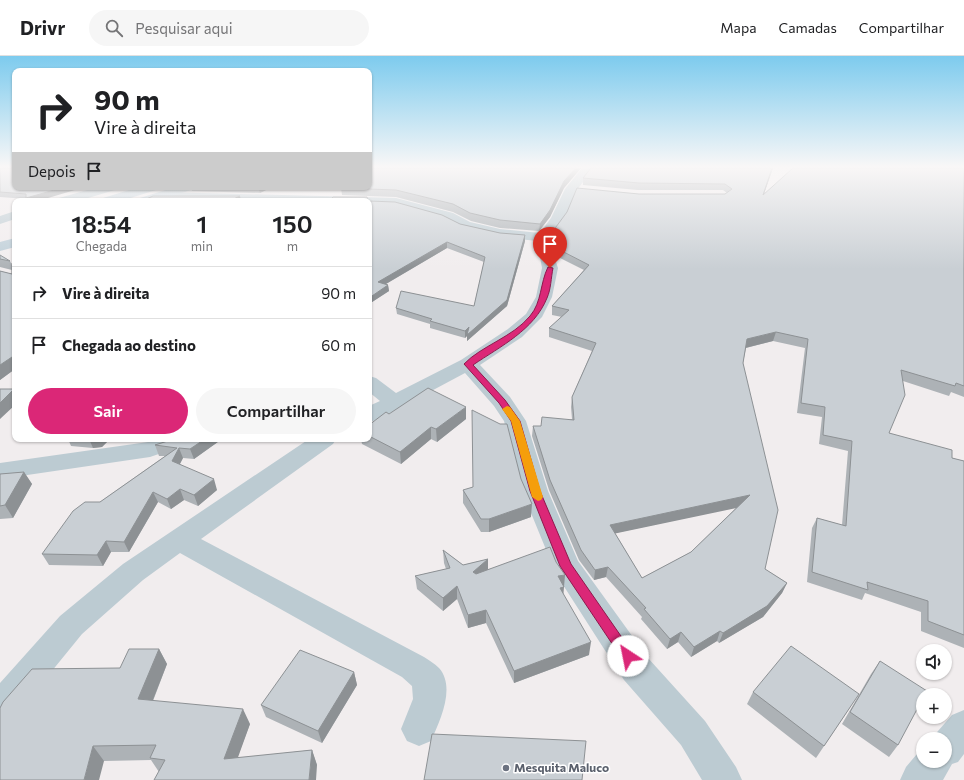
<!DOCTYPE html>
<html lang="pt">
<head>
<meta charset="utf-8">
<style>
  body { margin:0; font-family:Commissioner,sans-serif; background:#f6f6f6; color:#202124; height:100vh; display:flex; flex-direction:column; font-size:15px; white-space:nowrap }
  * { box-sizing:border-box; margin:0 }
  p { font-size:13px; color:#757577 }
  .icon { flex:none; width:22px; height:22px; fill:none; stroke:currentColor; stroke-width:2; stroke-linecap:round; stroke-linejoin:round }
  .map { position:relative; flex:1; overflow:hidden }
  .drawer { position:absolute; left:12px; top:142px; width:360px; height:244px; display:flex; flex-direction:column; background:#fff; border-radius:8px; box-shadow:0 1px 3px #0004 }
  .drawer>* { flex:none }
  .guide { position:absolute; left:12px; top:12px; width:360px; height:122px; border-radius:8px; box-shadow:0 1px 3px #0004; background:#fff; color:#202124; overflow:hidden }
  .fabs { position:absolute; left:916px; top:588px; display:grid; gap:8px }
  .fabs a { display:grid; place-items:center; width:36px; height:36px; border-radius:50%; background:#fff; box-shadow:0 1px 3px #0004; font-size:20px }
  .pin { position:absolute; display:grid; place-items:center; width:34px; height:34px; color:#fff; margin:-41px -17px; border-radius:50% 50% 50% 0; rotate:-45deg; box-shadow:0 0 4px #0007 }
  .pin .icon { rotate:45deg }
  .me { position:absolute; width:44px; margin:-22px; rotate:326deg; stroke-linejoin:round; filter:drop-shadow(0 0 3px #0008) }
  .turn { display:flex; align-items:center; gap:14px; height:84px; padding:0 16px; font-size:18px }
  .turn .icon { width:52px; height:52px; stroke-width:2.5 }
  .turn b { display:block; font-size:28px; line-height:34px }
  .then { display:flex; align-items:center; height:38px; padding:0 16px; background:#0003; gap:8px; font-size:15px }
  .eta { display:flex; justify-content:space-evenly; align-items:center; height:68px; text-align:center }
  .eta b { font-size:24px; font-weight:600; line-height:28px }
  .action { display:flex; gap:8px; margin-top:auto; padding:8px 16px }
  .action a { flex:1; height:46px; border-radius:24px; background:#db2777; color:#fff; font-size:16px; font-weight:600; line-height:46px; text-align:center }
  .action a+a { background:#f6f6f6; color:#202124 }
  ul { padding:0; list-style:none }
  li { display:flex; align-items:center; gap:12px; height:52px; padding:0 16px; border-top:1px solid #e0e0e0 }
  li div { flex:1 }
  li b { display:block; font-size:15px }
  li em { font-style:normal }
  header { display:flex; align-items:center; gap:24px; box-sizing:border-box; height:56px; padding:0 20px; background:#fff; border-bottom:1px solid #e0e0e0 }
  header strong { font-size:19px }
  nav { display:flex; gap:22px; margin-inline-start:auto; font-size:14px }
  .search { width:280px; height:36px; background:#f6f6f6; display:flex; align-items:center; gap:10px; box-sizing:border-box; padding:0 14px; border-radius:22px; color:#757577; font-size:15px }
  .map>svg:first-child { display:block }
</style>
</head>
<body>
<header>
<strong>Drivr</strong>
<div class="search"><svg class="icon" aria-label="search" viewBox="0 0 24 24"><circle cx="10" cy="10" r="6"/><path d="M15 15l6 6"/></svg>Pesquisar aqui</div>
<nav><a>Mapa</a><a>Camadas</a><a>Compartilhar</a></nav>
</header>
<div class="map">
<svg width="964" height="724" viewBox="0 0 964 724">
  <rect width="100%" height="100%" fill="#f1edee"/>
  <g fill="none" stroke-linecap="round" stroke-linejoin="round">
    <!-- minor -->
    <path fill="#bccbd2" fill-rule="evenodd" d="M 583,111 L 594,111 L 577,134 L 565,162 L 551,182 L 551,191 L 558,212 L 552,241 L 542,261 L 522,281 L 480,309 L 510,341 L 526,365 L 548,435 L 578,505 L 648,602 L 705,665 L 736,711 L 742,724 L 702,724 L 681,689 L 624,624 L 556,518 L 522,435 L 504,365 L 494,350 L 465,317 L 377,364 L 369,366 L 369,350 L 380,345 L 369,336 L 369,320 L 376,322 L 396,337 L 461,304 L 508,273 L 526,258 L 536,241 L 542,212 L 537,185 L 500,181 L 460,172 L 443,163 L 396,150 L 369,149 L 369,145 L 162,144 L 156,140 L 162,136 L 396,142 L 453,157 L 470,166 L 500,173 L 540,177 L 551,162 L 565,133 Z
      M 98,131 L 117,131 L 115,134 L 78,145 L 58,145 L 59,142 Z
      M 15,155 L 15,163 L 0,168 L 0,160 Z
      M 156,383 L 191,383 L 188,388 L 150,401 L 0,423 L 0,407 L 148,386 Z
      M 309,383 L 336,383 L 333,388 L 201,483 L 424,601 C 429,604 435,608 439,612 C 456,631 440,665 431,685 L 419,690 L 407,685 L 401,673 L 413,643 L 412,630 L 402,621 L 180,497 L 143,524 L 82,578 L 12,664 L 0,668 L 0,627 L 60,560 L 123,508 Z
      M 964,654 L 964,698 L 958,706 L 952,708 L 943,724 L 900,724 L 906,711 L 922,692 L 923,705 L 945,705 L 945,683 L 931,683 L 952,659 Z"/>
    <!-- secondary -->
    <path fill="#bccdd7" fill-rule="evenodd" d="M 139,131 L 158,131 L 156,134 L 121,145 L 102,145 L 103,142 Z
      M 175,131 L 193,131 L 191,134 L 158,145 L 139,145 L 140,142 Z
      M 15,182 L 15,191 L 0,195 L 0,186 Z"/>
  </g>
  <!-- wall -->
  <path fill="#adb2b6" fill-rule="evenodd" d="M 0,112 L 85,131 L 27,143 L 0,141 Z
    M 370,112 L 581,112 L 564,132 L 550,161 L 539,175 L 500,172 L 471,165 L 453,156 L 396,141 L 342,139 L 341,132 L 371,115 Z
    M 591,112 L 773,112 L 764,138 L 964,112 L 964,341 L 951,336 L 949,340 L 903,325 L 889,377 L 952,402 L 964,405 L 964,592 L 921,575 L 921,556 L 865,537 L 862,544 L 807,526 L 812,472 L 817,462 L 842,469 L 848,395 L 819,388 L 822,361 L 797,357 L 805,292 L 773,285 L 746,292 L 743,307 L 765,513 L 787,527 L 782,537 L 763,561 L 719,587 L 717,585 L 691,601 L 678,586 L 667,593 L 641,563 L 642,561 L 606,521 L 594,524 L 579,504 L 549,434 L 532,380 L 533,370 L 541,370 L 572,363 L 571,351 L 572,341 L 592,295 L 549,281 L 549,272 L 562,261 L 552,259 L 552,250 L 584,214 L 556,200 L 552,191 L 553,175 L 639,138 L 725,138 L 727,137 L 723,134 L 638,134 L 583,129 L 583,122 ZM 737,451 L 691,496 L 642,522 L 615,477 Z
    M 191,131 L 272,131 L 260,137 L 192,135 Z
    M 369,145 L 460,168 L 500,177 L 525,179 L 525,185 L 507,250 L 467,285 L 467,280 L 465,282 L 430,272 L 430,268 L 397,258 L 396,252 L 474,250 L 484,206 L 447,192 L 386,228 L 388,229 L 389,235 L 369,248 Z
    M 0,199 L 10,205 L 12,209 L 15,313 L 0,324 L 0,215 L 12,218 L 12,214 L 0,211 Z
    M 389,358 L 466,363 L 437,386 L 431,383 L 401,408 L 362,388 L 361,383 L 369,383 L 369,369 Z
    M 68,383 L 110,383 L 102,391 L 93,392 L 71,390 Z
    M 222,383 L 194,403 L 183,402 L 180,408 L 217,434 L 198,450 L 184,444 L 171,453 L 158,446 L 129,496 L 111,496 L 103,510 L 49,509 L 42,498 L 100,446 L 165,400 L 159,400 L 155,389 Z
    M 24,416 L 32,428 L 13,462 L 0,463 L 0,418 Z
    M 463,434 L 531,461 L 489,476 L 481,476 L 463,447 Z
    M 443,494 L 463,509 L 488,503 L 488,513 L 563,529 L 563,538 L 589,599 L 514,627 L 486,567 L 468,572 L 457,543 L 443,555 L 417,533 L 415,520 L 446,513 L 444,507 Z
    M 159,593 L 167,608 L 153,645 L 250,668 L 237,702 L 312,694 L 317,709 L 159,716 L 151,704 L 104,705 L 0,724 L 120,612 Z
    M 880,605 L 898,689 L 889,701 L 842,668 L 871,618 Z
    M 354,616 L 357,629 L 322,687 L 266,661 L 261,649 Z
    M 753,636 L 851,650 L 816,702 L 747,648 Z"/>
  <!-- shaded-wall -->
  <path fill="#8d9194" d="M 576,112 L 581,112 L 564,132 L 550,161 L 539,175 L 540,168 L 564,125 Z
    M 772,112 L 773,112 L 761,146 L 763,139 Z
    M 65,131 L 85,131 L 38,145 L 28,145 L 26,142 Z
    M 258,131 L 272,131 L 260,137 Z
    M 240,140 L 241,145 L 229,145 Z
    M 525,179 L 525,185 L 507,250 L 467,285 L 467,280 L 465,282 L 465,275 Z
    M 447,186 L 447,192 L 379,232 L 378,226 Z
    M 388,229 L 389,235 L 369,248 L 369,242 Z
    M 776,276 L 773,285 L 745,292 L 747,283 Z
    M 15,299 L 15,313 L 0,324 L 0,309 Z
    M 14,333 L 15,335 L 15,349 L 0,363 L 0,347 Z
    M 466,351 L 466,363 L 437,386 L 436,373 Z
    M 431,371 L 431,383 L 401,408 L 400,396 Z
    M 89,383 L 110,383 L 102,391 L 93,392 Z
    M 141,383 L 150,383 L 142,385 Z
    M 205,383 L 222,383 L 194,403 L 190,393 Z
    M 179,392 L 183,402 L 176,415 L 172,405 Z
    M 24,416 L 32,428 L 13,462 L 5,449 Z
    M 214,423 L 217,434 L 198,450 L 194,439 Z
    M 180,433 L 184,444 L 171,453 L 167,443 Z
    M 153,436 L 158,446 L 129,496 L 124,486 Z
    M 750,439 L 746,450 L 608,479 L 610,469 Z
    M 532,448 L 531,461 L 489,476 L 489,463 Z
    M 106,485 L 111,496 L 103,510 L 97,499 Z
    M 488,503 L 488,515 L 473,529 L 473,516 Z
    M 608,511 L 606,521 L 594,524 L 595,514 Z
    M 565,519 L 563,543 L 558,545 L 558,520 Z
    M 787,527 L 782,537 L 763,561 L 719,587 L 723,577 Z
    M 457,530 L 457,543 L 443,555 L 443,542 Z
    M 486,554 L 486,567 L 468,572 L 468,559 Z
    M 720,575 L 717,585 L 691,601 L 694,591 Z
    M 681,576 L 678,586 L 667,593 L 670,583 Z
    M 591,586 L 589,599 L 514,627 L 514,615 Z
    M 159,593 L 167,608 L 147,659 L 138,643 Z
    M 354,616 L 357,629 L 322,687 L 318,675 Z
    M 243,653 L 250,668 L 232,718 L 224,703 Z
    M 93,690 L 104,705 L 99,724 L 84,724 Z
    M 312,694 L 317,709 L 316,724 L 309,724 Z"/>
  <!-- building -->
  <path fill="#c9cfd4" stroke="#8d9194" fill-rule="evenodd" d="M 0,112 L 15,112 L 15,131 L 65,131 L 26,142 L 26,138 L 0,136 Z
    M 372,112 L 576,112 L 564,125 L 550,154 L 540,168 L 500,164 L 470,157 L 453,148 L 396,134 L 341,132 L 343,131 L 369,131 L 369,116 L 373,113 Z
    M 591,112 L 772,112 L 763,139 L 793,112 L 964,112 L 964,330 L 956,327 L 955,330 L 901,314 L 905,339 L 889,377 L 952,394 L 952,402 L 964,405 L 964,579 L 928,565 L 928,545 L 867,526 L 868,534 L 812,516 L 817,462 L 846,470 L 852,385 L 823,379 L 825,351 L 801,347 L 808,283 L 776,276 L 747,283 L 743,307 L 778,454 L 765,513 L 787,527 L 767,550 L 723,577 L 720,575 L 694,591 L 681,576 L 670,583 L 644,553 L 646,552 L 608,511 L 595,514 L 581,494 L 550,424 L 533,370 L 541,370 L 542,361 L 574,364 L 572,341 L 596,287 L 549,272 L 569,254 L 552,250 L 589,209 L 556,192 L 553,183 L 553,175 L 567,156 L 577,132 L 639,138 L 725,138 L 732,133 L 725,128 L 639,127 L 583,122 ZM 750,439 L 691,496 L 642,522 L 610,469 Z
    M 153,140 L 240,140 L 229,145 L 142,145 Z
    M 333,141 L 367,141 L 368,145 L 323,145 L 326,143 L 331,143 Z
    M 369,145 L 395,146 L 442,159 L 460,168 L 500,177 L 525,179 L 507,244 L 467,279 L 469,271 L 465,275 L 430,265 L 432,263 L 396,252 L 401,235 L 474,250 L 485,201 L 447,186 L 378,226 L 388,229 L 369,242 Z
    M 0,199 L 10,205 L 0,203 Z
    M 12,207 L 15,208 L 15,299 L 0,309 L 0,215 L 12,218 Z
    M 428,332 L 466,351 L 436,373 L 431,371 L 400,396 L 369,380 L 369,369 L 386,356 L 389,358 Z
    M 0,333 L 14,333 L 0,347 Z
    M 472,354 L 500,368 L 507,368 L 521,423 L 532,448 L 489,463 L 481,463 L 463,434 L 473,431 Z
    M 174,383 L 205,383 L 190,393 L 179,392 L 172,405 L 214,423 L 194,439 L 180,433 L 167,443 L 153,436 L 124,486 L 106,485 L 97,499 L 42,498 L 73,455 L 85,446 L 100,446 L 177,392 L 155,389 Z
    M 24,416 L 5,449 L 0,450 L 0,418 Z
    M 550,491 L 556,506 L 565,519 L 558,520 L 564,531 L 560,532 L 591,586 L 514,615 L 486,554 L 468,559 L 457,530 L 443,542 L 415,520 L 450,512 L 443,494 L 463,509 L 488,503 L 473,516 L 476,518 Z
    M 791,590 L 859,638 L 824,690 L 753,636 Z
    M 129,593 L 159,593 L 138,643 L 243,653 L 224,703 L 312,694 L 309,724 L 154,724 L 165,704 L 150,702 L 156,689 L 93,690 L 84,724 L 0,724 L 0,652 L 3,646 L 32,613 L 120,612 Z
    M 300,594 L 354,616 L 318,675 L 261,649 Z
    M 880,605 L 927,635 L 925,639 L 923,639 L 923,642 L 898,689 L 850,656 Z
    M 432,678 L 586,685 L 582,724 L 424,724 Z"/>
  <!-- sky -->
  <linearGradient id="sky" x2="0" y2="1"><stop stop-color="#7dcbee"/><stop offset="0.52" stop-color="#f9f7f7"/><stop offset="1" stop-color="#f9f7f7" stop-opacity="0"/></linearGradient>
  <rect width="964" height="213" fill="url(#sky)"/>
  <!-- route -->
  <path fill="#db2777" stroke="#8e194d" d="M 548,211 L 553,212 C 551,222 551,233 547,242 C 534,274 501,290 473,309 L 505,344 L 520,365 L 540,435 L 571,508 L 632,596 L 634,600 L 632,604 L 628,606 L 623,604 L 560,510 L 530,435 L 511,365 L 499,347 L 464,308 C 481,290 513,281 530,260 C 542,246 540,227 548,211 Z"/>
  <!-- slow -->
  <path fill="#f59e0b" d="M 507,350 L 510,351 L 520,365 L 543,441 L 541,444 L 538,445 L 532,441 L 511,365 L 502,353 Z"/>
  <!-- markers -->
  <circle fill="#6b7280" stroke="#fff" stroke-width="1.5" cx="506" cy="712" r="4"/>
  <g text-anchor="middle" stroke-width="3" stroke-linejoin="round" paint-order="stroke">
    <!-- near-worship labels -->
    <g font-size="12" font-weight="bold" fill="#5b616d" stroke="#fff" text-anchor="start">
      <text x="514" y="716">Mesquita Maluco</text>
    </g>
  </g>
</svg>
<div class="fabs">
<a><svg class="icon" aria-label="sound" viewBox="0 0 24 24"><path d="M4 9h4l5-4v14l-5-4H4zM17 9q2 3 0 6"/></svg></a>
<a>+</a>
<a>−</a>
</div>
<div class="pin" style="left:550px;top:212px;background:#d93025"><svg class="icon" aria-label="arrive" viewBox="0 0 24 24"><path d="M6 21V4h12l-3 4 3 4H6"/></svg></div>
<svg class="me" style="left:628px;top:600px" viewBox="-20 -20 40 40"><circle r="19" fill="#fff"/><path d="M0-13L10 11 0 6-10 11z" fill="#db2777"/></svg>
<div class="guide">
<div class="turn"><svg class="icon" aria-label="right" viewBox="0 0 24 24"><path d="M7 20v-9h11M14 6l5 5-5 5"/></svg><div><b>90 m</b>Vire à direita</div></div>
<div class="then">Depois<svg class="icon" aria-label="arrive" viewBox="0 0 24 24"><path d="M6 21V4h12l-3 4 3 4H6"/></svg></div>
</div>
<section class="drawer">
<div class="eta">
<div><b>18:54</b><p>Chegada</p></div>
<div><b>1</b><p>min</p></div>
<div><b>150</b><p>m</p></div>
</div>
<ul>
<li><svg class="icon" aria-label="right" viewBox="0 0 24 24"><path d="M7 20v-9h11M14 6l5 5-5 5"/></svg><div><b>Vire à direita</b></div><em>90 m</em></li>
<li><svg class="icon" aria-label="arrive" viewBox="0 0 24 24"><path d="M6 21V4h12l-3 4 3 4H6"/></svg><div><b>Chegada ao destino</b></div><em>60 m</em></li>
</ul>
<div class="action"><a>Sair</a><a>Compartilhar</a></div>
</section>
</div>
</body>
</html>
